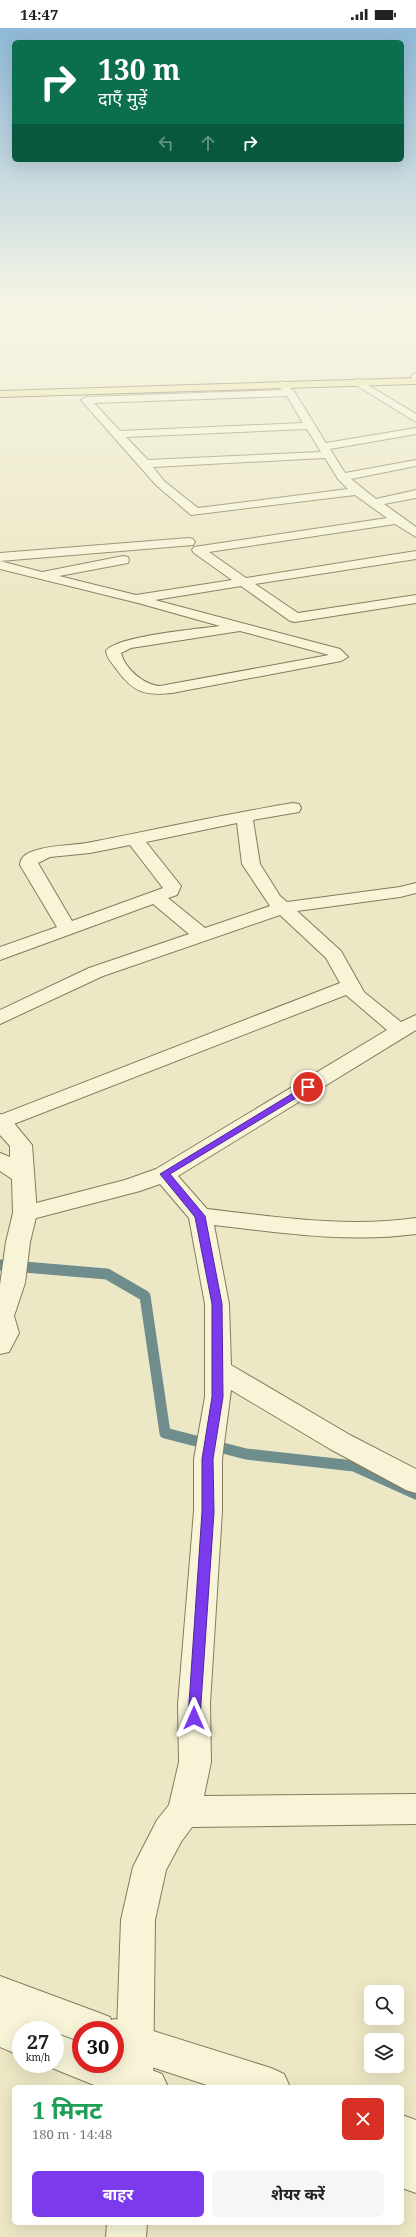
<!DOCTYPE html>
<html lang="hi">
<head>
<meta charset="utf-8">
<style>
  body { margin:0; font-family:"Noto Serif","Noto Sans Devanagari",serif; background:#f6f6f6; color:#222; height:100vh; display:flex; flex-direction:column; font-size:15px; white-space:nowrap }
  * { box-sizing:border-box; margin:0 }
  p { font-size:13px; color:#767676 }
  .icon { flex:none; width:22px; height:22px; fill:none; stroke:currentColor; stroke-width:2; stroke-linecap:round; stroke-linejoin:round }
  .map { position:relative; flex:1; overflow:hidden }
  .sheet { position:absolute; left:12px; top:2057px; width:392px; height:140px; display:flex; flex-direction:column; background:#fff; border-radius:6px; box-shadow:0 4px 16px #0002 }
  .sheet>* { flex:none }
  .guide { position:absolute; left:12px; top:12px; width:392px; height:122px; border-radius:6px; box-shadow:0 4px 16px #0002; background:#0b6e4f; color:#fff; overflow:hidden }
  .tools { position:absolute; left:364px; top:1957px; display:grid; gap:8px }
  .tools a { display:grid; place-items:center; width:40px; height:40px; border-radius:6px; background:#fff; box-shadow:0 4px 16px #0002; font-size:20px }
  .speed { position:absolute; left:12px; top:1993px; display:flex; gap:8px; font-size:20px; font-weight:700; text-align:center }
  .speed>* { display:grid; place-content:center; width:52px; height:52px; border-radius:50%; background:#fff; box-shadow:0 4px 16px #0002; line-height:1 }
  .speed small { font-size:10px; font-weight:400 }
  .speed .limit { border:6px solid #d22; background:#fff; color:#111 }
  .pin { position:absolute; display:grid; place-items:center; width:34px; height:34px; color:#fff; margin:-17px; border:2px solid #fff; border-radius:50%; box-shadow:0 1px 4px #0007 }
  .me { position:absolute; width:44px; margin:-22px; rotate:0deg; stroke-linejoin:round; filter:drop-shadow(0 0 3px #0008) }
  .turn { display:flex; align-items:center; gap:14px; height:84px; padding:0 20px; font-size:18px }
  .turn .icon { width:52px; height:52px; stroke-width:2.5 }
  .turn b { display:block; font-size:28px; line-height:34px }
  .lanes { display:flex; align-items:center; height:38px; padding:0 20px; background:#0003; justify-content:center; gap:20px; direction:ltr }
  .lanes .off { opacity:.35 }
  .round { display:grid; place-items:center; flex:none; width:42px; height:42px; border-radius:6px; background:#f6f6f6 }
  .summary { display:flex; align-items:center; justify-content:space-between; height:68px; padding:0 20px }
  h1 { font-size:24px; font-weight:700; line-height:30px; color:#1e9e55 }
  .primary-button { display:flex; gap:8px; margin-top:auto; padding:8px 20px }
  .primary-button a { flex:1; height:46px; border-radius:6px; background:#7c3aed; color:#fff; font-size:16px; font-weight:700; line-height:46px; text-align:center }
  .primary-button a+a { background:#f6f6f6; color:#222 }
  .status { display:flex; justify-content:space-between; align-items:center; height:28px; padding:0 20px; background:#fff; direction:ltr }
  .status svg { height:11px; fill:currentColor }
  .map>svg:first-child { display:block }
</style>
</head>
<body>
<div class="status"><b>14:47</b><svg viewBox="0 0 49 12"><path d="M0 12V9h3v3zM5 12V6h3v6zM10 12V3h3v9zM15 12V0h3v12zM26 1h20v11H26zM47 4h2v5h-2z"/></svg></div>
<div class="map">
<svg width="416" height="2209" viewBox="0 0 416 2209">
  <rect width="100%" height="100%" fill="#ece8c5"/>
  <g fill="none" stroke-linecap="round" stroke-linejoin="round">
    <!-- stream -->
    <path stroke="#6e8d8c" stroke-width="11" d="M 0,1237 L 107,1246 L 145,1268 L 165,1405 L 246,1426 L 354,1438 L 416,1466"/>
    <!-- service casing -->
    <g stroke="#867b5c" stroke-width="2">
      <path id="service" d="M 62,276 L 252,277 L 375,283 L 416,276 L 401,283 L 375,287 L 252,281 L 65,278 Z
        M 416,345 L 416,355 L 415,355 L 411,353 L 412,347 Z"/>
    </g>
    <!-- minor casing -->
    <g stroke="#867b5c" stroke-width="2">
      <path id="minor" d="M 358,351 L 416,386 L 416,394 L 354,356 L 354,352 Z
        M 281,353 L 294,363 L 326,415 L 416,400 L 416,406 L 330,421 L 345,445 L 416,432 L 416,438 L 351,451 L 376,471 L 416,462 L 416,470 L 384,476 L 416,499 L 416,509 L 395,496 L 209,524 L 246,550 L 416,523 L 416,531 L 255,556 L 298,585 L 416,567 L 416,575 L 295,594 L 290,593 L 241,558 L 155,572 L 340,621 L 348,629 L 341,633 L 172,665 C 145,668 133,664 117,642 C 113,636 107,631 106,623 C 116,608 199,601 220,598 L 138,575 L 0,541 L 0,533 L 42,544 L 123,528 L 128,529 L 129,532 L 128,535 L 59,548 L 136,567 L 232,552 L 194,525 L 192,522 L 194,519 L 387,490 L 355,467 L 191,487 L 156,457 L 81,372 L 86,369 L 282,362 L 276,356 ZM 287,368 L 303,395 L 120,403 L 94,375 ZM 307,401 L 321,424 L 148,432 L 126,409 ZM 325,430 L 338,451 L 348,461 L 198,480 L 164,453 L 153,439 ZM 240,603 L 329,627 L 160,658 C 144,657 125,641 121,625 L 131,620 Z
        M 189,510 L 193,511 L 195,514 L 193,517 L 0,533 L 0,525 Z
        M 293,775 L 299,776 L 301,780 L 299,784 L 253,792 L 260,836 L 280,868 L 287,874 L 400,859 L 416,855 L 416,865 L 400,869 L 297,883 L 341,923 L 364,964 L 401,994 L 416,987 L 416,1002 L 178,1148 L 207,1181 C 277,1189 345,1200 416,1190 L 416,1206 C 348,1215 282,1205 214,1197 L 229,1276 L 231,1337 L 350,1407 L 416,1441 L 416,1465 L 406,1462 L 330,1421 L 231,1362 L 222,1431 L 222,1483 L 210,1676 L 211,1734 L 204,1768 L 416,1766 L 416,1796 L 192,1799 L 181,1814 L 166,1842 L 155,1892 L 153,2059 L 115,2059 L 121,1892 L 133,1839 L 157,1792 L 169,1777 L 179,1734 L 178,1676 L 194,1483 L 194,1431 L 205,1369 L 205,1276 L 189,1190 L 160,1156 L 140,1163 L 25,1193 L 17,1190 L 13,1185 L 17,1180 L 125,1152 L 156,1141 L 387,1002 L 346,967 L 1,1101 L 0,1087 L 340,955 L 326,930 L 280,887 L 103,948 L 0,996 L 0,982 L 89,940 L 189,906 L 153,876 L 0,932 L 0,919 L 57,899 L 20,837 C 20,828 29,824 37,822 C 56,816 77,818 97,813 C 162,800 227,786 293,775 ZM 237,795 L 242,836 L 270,878 L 205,900 L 168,870 L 177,867 L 181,858 L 146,814 ZM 130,817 L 163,860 L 72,893 L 38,835 L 50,829 L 90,825 Z
        M 107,2195 L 147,2195 L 146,2209 L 106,2209 Z"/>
    </g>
    <!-- tertiary casing -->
    <g stroke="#867b5c" stroke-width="2">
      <path id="tertiary" d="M 0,1086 L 8,1088 L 32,1117 L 37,1185 L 30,1214 L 25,1255 L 14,1288 L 19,1305 L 9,1324 L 0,1326 L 0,1257 L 6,1214 L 13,1185 L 12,1151 L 0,1143 L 0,1125 L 10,1129 L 10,1118 L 0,1107 Z
        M 0,1948 L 97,1984 L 110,1989 L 111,1992 L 115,1991 L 271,2040 L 284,2046 L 290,2059 L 213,2059 L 115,2027 L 115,2002 L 81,2002 L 81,2014 L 55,2004 L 55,2002 L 48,2002 L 24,1993 L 34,1997 L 36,2002 L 21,2002 L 21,2028 L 0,2019 Z
        M 55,2005 L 81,2015 L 81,2036 L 115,2036 L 115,2028 L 162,2046 L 168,2059 L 99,2059 L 42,2036 L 55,2036 Z
        M 402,2087 L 416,2092 L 416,2165 L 402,2160 Z"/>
    </g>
    <!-- primary casing -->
    <g stroke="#544830" stroke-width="2">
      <path id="primary" d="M 416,350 L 416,356 L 0,369 L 0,363 Z"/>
    </g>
    <!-- service -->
    <use href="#service" fill="#f7f4d8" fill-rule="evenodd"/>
    <!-- minor -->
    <use href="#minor" fill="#f7f4d8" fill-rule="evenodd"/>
    <!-- tertiary -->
    <use href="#tertiary" fill="#f7f4d8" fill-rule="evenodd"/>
    <!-- primary -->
    <use href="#primary" fill="#ede49f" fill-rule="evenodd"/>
  </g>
  <!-- sky -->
  <linearGradient id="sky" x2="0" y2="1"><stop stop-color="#8eb8d7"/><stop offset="0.47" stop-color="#f6f5e5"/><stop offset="1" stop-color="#f6f5e5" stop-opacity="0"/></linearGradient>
  <rect width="416" height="585" fill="url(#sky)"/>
  <!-- route -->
  <path fill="#7c3aed" stroke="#51269a" d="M 308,1056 L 312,1059 L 311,1061 L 170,1146 L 205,1188 L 222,1276 L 223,1369 L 213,1431 L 214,1484 L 200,1690 L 199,1695 L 194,1696 L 189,1695 L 188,1690 L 202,1484 L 202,1431 L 212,1369 L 212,1276 L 195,1189 L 160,1146 Z"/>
</svg>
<div class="tools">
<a><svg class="icon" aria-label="search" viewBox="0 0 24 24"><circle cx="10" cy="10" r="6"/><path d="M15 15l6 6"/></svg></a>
<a><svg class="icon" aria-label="layers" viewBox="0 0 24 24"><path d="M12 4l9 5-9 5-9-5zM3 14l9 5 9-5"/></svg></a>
</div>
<div class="speed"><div>27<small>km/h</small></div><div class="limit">30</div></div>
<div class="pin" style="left:308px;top:1059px;background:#d93025"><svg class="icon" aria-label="arrive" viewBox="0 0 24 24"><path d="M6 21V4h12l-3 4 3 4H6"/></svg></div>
<svg class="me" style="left:194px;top:1690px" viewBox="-20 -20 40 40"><path d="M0-17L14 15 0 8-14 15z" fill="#7c3aed" stroke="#fff" stroke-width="4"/></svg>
<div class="guide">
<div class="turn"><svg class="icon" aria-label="right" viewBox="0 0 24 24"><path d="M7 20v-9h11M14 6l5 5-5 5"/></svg><div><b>130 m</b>दाएँ मुड़ें</div></div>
<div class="lanes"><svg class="icon off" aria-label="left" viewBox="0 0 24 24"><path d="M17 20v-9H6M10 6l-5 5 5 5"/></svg><svg class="icon off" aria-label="ahead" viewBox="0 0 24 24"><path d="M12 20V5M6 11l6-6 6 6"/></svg><svg class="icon" aria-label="right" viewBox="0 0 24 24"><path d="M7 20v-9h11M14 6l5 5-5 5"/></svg></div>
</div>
<section class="sheet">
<div class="summary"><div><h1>1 मिनट</h1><p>180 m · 14:48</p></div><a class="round" style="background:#d93025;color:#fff"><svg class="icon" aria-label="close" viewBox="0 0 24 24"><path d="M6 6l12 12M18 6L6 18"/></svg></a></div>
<div class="primary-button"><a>बाहर</a><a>शेयर करें</a></div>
</section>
</div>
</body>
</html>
